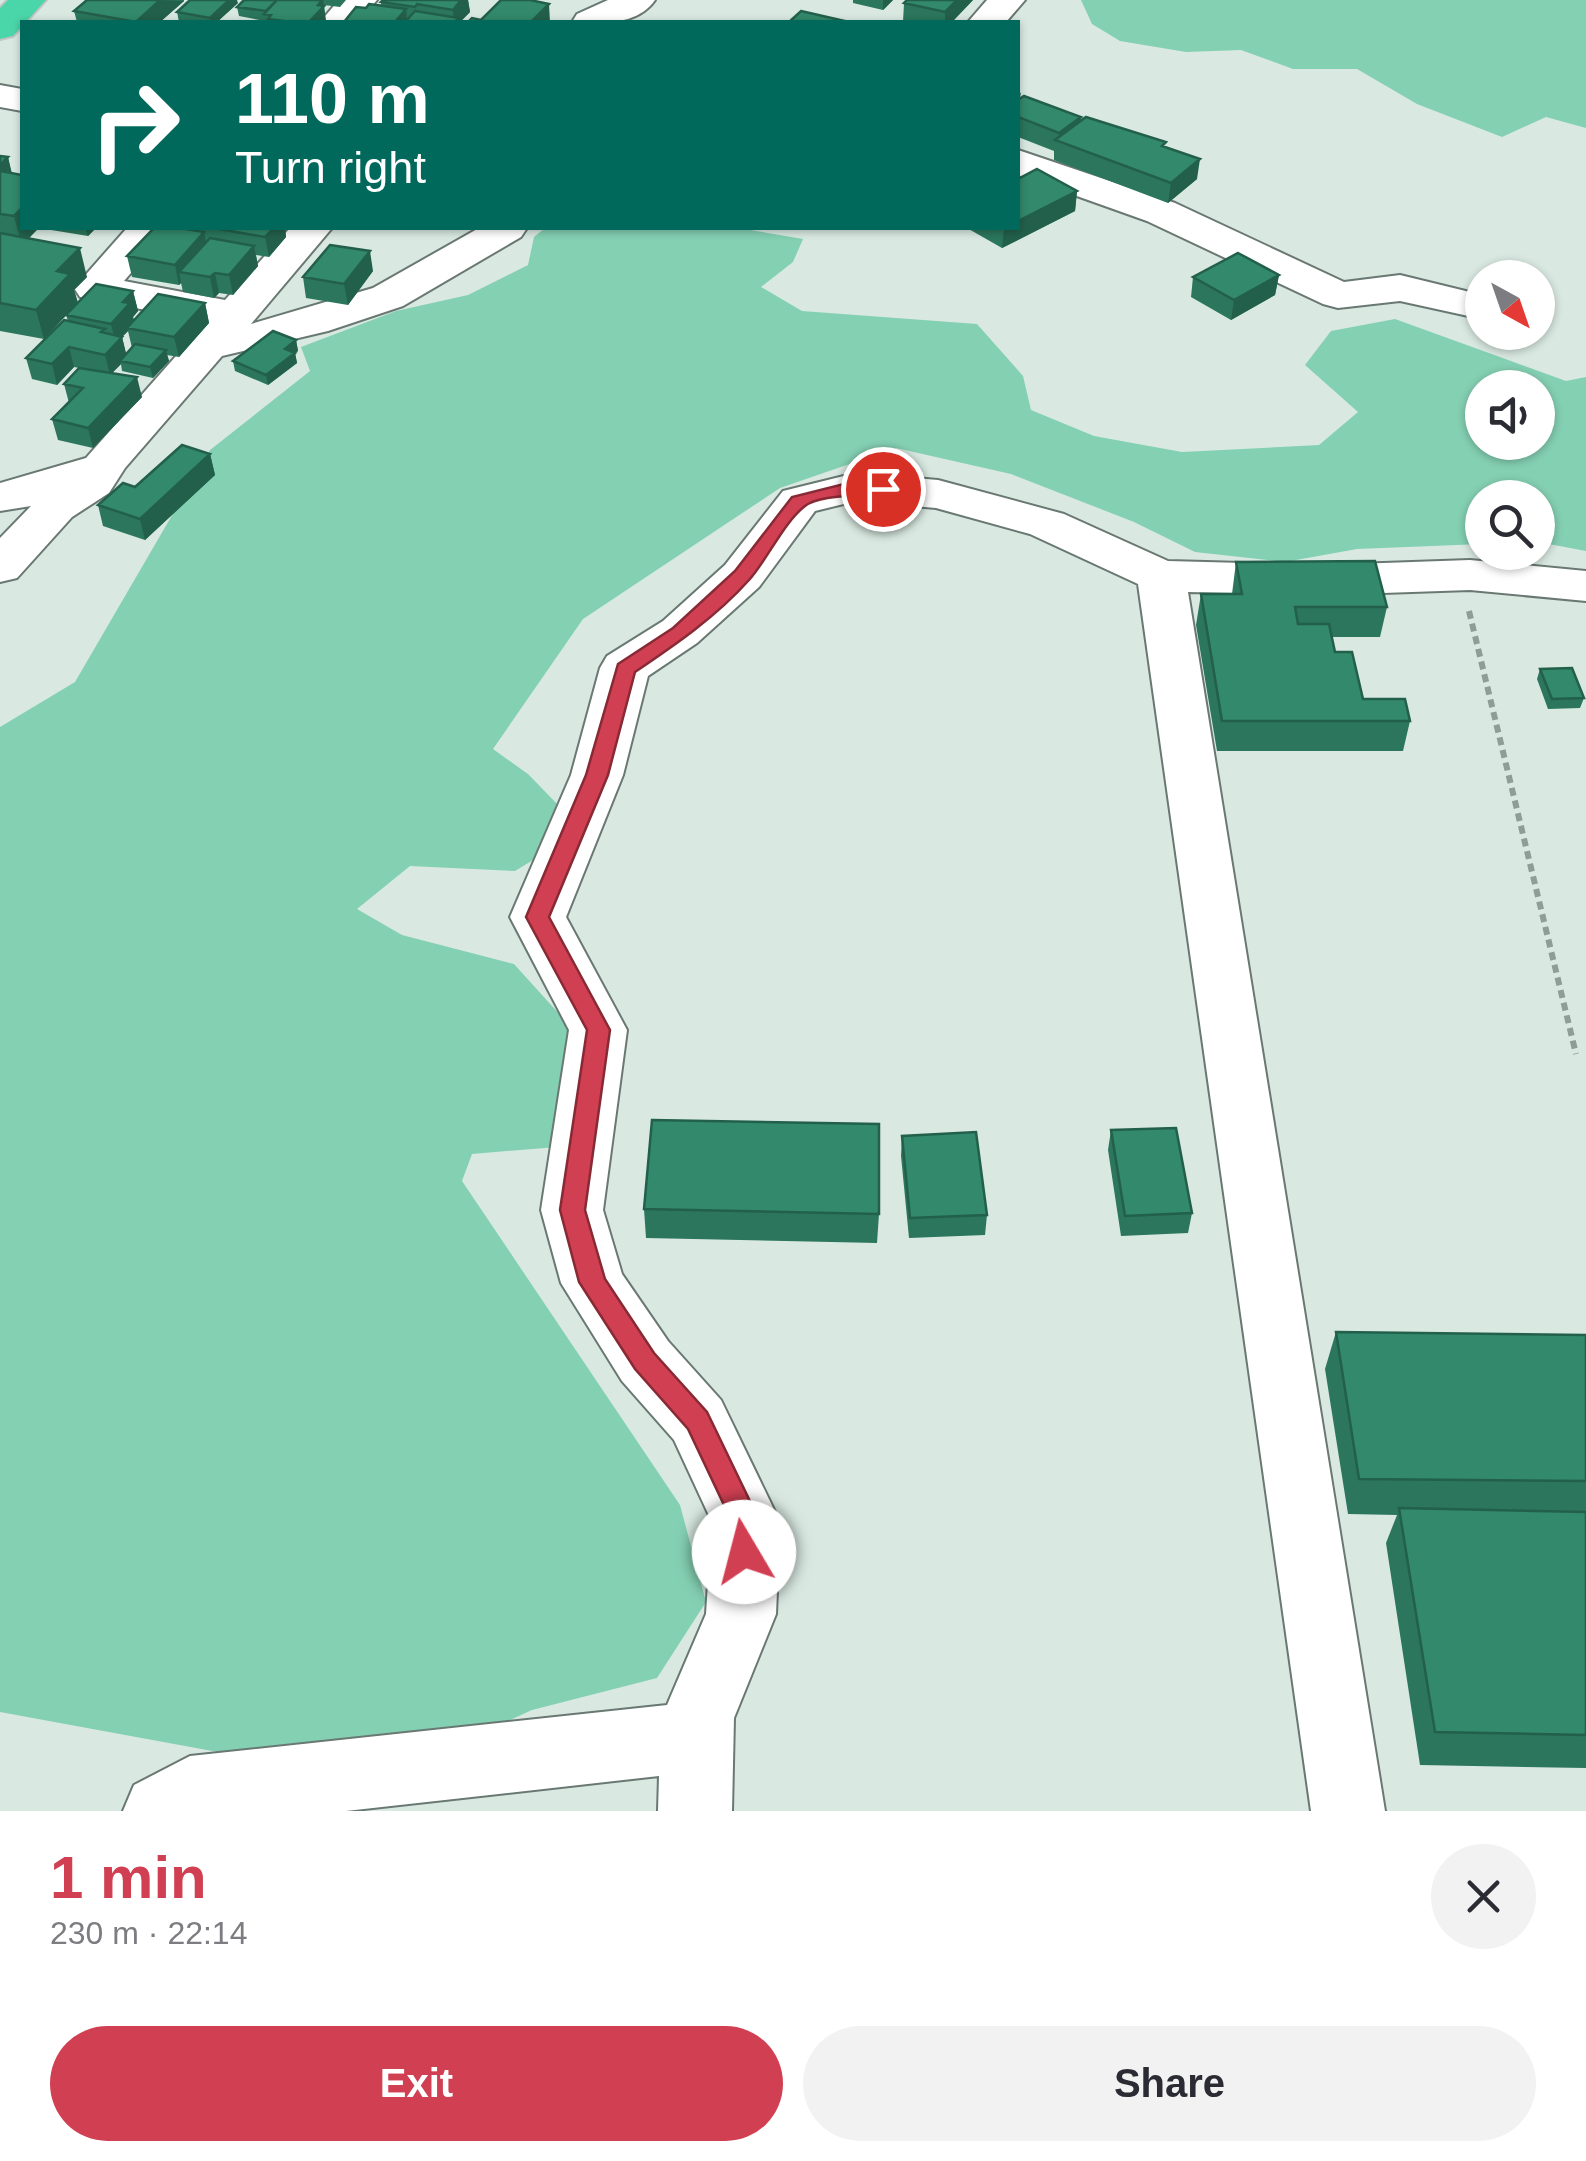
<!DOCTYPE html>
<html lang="en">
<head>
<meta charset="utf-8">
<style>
  body { margin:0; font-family:Arial,sans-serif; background:#f2f2f3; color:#2b2b33; height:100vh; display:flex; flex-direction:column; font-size:38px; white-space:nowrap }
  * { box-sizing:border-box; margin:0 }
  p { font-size:32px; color:#7c7c81 }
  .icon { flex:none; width:55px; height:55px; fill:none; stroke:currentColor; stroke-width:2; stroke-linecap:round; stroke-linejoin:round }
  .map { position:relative; height:1811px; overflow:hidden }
  .details { display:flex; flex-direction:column; background:#fff; flex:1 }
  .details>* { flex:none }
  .top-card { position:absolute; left:20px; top:20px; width:1000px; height:210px; border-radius:0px; box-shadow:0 2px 8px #0004; background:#00695c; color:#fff; overflow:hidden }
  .needle { width:65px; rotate:140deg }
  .buttons { position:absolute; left:1465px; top:260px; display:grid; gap:20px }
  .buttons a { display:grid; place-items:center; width:90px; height:90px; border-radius:50%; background:#fff; box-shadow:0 2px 8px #0004; font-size:50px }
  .pin { position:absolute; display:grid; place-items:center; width:85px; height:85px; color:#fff; margin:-42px; border:5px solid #fff; border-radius:50%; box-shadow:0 2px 10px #0007 }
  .me { position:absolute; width:110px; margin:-55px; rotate:352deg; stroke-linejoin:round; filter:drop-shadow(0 0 8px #0008) }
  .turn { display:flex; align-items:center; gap:35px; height:210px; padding:0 50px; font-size:45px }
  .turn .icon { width:130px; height:130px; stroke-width:2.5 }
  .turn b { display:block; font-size:70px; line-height:85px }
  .round { display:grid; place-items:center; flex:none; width:105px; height:105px; border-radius:52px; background:#f2f2f3 }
  .summary { display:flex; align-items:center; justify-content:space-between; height:170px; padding:0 50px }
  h1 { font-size:60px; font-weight:700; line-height:75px; color:#d14052 }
  .button { display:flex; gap:20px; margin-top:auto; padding:20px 50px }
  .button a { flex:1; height:115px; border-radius:60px; background:#d14052; color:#fff; font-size:40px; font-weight:700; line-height:115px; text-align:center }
  .button a+a { background:#f2f2f3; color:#2b2b33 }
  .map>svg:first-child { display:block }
</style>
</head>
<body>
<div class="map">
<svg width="1586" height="1811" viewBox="0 0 1586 1811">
  <rect width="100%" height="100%" fill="#d9e9e2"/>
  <!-- green -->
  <path fill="#84d0b3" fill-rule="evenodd" d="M 1081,0 L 1586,0 L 1586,128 L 1546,117 L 1502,137 L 1417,104 L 1357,69 L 1293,69 L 1241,50 L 1186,52 L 1120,41 L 1092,24 Z
    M 545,228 L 739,228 L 803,239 L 793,262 L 761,287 L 802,311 L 977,324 L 1023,376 L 1031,410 L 1094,436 L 1182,452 L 1319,445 L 1358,412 L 1305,365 L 1331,331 L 1395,319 L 1566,381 L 1586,377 L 1586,551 L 1538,542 L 1538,498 L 1482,498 L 1482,544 L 1357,549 L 1285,562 L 1195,552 L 1134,522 L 1011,474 L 896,448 L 780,488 L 583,619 L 493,749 L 528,774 L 561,808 L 543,854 L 515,871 L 410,866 L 357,909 L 402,935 L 514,964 L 581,1038 L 557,1147 L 472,1154 L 462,1181 L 680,1505 L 706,1602 L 657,1678 L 532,1710 L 400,1771 L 234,1755 L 0,1712 L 0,727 L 75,682 L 210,450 L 310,371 L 301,347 L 396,311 L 468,295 L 528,265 L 534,237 ZM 1482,388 L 1538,388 L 1538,442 L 1482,442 Z"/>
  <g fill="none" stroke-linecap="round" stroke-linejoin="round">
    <!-- minor casing -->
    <g stroke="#697872" stroke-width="4">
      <path id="minor" d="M 339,0 L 377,0 L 358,22 L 320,22 Z
        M 608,0 L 655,0 C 637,26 599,24 572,22 L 577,14 Z
        M 987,0 L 1025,0 L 1006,22 L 968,22 Z
        M 0,85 L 22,89 L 22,111 L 0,107 Z
        M 1018,150 L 1175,203 L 1344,282 L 1400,275 L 1482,295 L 1482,319 L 1400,301 L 1338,308 L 1323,304 L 1147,221 L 1018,175 Z
        M 127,228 L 169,228 L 124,281 L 225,300 L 290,228 L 332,228 L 251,324 L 373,288 L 479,228 L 527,228 L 521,237 L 403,306 L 328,331 L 222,356 L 125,468 L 109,493 L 72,517 L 17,578 L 0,582 L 0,538 L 31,506 L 0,511 L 0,483 L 86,458 L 206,322 L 80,297 L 74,288 Z
        M 856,473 L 938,480 L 1064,514 L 1168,561 L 1325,565 L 1470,560 L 1586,571 L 1586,601 L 1470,590 L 1325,595 L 1188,592 L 1385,1811 L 1311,1811 L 1138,584 L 1030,534 L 936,508 L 856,501 L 815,511 L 759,587 L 697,643 L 648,676 L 623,775 L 566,917 L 627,1030 L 603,1210 L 622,1274 L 668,1341 L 721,1400 L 780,1522 L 776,1614 L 734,1718 L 732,1811 L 658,1811 L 659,1776 L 346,1811 L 123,1811 L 134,1785 L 190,1756 L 667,1705 L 706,1614 L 712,1522 L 674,1440 L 622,1381 L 561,1283 L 541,1210 L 569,1030 L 510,917 L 571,775 L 600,668 L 607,656 L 663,621 L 725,565 L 783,491 Z"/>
    </g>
    <!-- highway casing -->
    <g stroke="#c4c5c5" stroke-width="4">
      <path id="highway" d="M 8,0 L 46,0 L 13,36 L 0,39 L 0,8 Z"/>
    </g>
    <!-- path -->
    <path stroke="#909c97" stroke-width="6" stroke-dasharray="8 5" stroke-linecap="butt" d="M 1469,611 L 1576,1054"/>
    <!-- minor -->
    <use href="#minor" fill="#fff" fill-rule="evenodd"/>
    <!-- highway -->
    <use href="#highway" fill="#4bd6a9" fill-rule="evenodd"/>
  </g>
  <!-- wall -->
  <path fill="#2b765d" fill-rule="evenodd" d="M 87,0 L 184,0 L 184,1 L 160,22 L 77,22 L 74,11 Z
    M 244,0 L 346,0 L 340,7 L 324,5 L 326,22 L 265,22 L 265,21 L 239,16 L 237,7 Z
    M 383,0 L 468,0 L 470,12 L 460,22 L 344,22 L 366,8 L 381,6 L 381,2 Z
    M 853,0 L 893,0 L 883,10 L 853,3 Z
    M 973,0 L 952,22 L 903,22 L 904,3 Z
    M 238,3 L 217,22 L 179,22 L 177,12 Z
    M 1018,92 L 1021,93 L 1020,98 L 1081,121 L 1165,147 L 1197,179 L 1168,203 L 1054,160 L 1054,151 L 1018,137 Z
    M 0,156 L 8,157 L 22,228 L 96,228 L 88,236 L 39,228 L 29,238 L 87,277 L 74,290 L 78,303 L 133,291 L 138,311 L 133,317 L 134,321 L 205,303 L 209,323 L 179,357 L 167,355 L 169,361 L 153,378 L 122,371 L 121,364 L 112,373 L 142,397 L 93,448 L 58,440 L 52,419 L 69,403 L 64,384 L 79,368 L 74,367 L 57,385 L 32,379 L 26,358 L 68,321 L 66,315 L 44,339 L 0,331 ZM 128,331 L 132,348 L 126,354 L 122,337 Z
    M 1077,191 L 1075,211 L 1002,248 L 967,228 L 1018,228 Z
    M 154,228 L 285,228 L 286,237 L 269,257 L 256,255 L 258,266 L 233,295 L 219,293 L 214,298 L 183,292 L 181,283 L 179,285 L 132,277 L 127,256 Z
    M 373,271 L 348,305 L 306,298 L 303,277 Z
    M 1279,275 L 1275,295 L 1231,320 L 1191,297 L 1193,277 Z
    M 296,340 L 298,351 L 295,353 L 297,363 L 268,385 L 235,371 L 233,361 Z
    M 210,454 L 215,475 L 145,540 L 103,526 L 98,505 Z
    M 1236,562 L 1387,607 L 1380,637 L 1332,637 L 1335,652 L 1363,699 L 1410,721 L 1403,751 L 1217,751 L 1196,625 L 1201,594 L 1232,594 Z
    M 1540,669 L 1584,698 L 1580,708 L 1548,709 L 1537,679 Z
    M 1111,1130 L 1192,1213 L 1188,1233 L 1121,1236 L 1108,1150 Z
    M 902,1136 L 987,1215 L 985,1235 L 909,1238 L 901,1156 Z
    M 644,1209 L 879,1214 L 877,1243 L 646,1238 Z
    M 1336,1332 L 1586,1335 L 1586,1768 L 1420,1765 L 1386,1543 L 1397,1515 L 1348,1514 L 1325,1369 Z"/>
  <!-- shaded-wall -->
  <path fill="#23604c" d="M 160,0 L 184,1 L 160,22 L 136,22 Z
    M 229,0 L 237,0 L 238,3 L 217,22 L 211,22 L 210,18 Z
    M 323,0 L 326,22 L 309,22 L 318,5 Z
    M 461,0 L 468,0 L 470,12 L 460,22 L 454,22 L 453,10 Z
    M 883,0 L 893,0 L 883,10 Z
    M 957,0 L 973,0 L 952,22 L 945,22 L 945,12 Z
    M 549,4 L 550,22 L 531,22 Z
    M 406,9 L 407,22 L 395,22 Z
    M 1081,117 L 1079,137 L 1058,142 L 1059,133 Z
    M 8,157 L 15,186 L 0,191 L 0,165 Z
    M 1200,159 L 1197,179 L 1168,203 L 1171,183 Z
    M 1077,191 L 1075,211 L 1002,248 L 1004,228 L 1018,228 L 1018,221 Z
    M 22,208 L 22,228 L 38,228 L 22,246 L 14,216 Z
    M 85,228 L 96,228 L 88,236 Z
    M 274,228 L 285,228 L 286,237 L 269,257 L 265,237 Z
    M 204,232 L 208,252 L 179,272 L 181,283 L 179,285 L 175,265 Z
    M 254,246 L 258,266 L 233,295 L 229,275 Z
    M 80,248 L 87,277 L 74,290 L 78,303 L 44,339 L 36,310 L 57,271 Z
    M 370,251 L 373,271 L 348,305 L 344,284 Z
    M 215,273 L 219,293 L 214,298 L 210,277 Z
    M 1279,275 L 1275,295 L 1231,320 L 1234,300 Z
    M 133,291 L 138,311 L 133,317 L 135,323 L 127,328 L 128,331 L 122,337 L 127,357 L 120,361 L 121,364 L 110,375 L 105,355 L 116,344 L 111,324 L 123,302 Z
    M 205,303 L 209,323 L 179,357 L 174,337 Z
    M 296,340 L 298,351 L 286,359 L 285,349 Z
    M 69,347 L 74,367 L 57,385 L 52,364 Z
    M 166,350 L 169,361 L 153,378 L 150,367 Z
    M 295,353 L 297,363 L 268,385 L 266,375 Z
    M 137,377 L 142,397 L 93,448 L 88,428 Z
    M 210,454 L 215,475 L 145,540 L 140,519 Z"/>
  <!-- building -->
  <path fill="#32896c" stroke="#23604c" stroke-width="2.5" d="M 87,0 L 160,0 L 136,22 L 74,11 Z
    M 190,0 L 229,0 L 210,18 L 177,12 Z
    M 244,0 L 277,0 L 266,11 L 237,7 Z
    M 277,0 L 322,0 L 318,5 L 324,6 L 309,22 L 291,22 L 268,19 L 271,15 L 264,14 Z
    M 383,0 L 461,0 L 453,10 L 417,4 L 415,7 L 381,2 Z
    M 501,0 L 530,0 L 549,4 L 531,22 L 468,22 L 472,18 L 481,20 Z
    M 907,0 L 957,0 L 945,12 L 904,3 Z
    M 369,4 L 406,9 L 395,22 L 344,22 L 356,7 L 366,8 Z
    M 415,11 L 459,18 L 455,22 L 405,22 Z
    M 801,11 L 849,22 L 789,22 Z
    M 1024,96 L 1081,117 L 1059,133 L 1018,117 L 1018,100 Z
    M 1086,117 L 1166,142 L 1162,146 L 1200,159 L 1171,183 L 1055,140 Z
    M 0,156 L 8,157 L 0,165 Z
    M 1037,169 L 1077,191 L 1018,221 L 1018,179 Z
    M 0,171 L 22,175 L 22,208 L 14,216 L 0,214 Z
    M 154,228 L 180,228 L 204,232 L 175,265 L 127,256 Z
    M 213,228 L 274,228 L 265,237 Z
    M 0,233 L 80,248 L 57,271 L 70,274 L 36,310 L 0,303 Z
    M 210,238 L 254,246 L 229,275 L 215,273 L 210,277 L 179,272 Z
    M 330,245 L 370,251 L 344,284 L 303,277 Z
    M 1238,253 L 1279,275 L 1234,300 L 1193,277 Z
    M 96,284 L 133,291 L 123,302 L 130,303 L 111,324 L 66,315 Z
    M 158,294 L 205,303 L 174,337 L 127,328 Z
    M 64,320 L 105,329 L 101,332 L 122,337 L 105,355 L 69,347 L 52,364 L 26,358 Z
    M 273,331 L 296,340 L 285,349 L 295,353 L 266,375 L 233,361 Z
    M 135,344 L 166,350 L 150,367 L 120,361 Z
    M 79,368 L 137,377 L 88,428 L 52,419 L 83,388 L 64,384 Z
    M 182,445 L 210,454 L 140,519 L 98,505 L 123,483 L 135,487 Z
    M 1375,561 L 1387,607 L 1295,607 L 1298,624 L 1329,624 L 1335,652 L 1352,652 L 1363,699 L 1405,699 L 1410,721 L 1222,721 L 1201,594 L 1242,594 L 1236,562 Z
    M 1572,668 L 1584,698 L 1552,699 L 1540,669 Z
    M 652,1120 L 879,1124 L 879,1214 L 644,1209 Z
    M 1176,1128 L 1192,1213 L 1125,1216 L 1111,1130 Z
    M 976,1132 L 987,1215 L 910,1218 L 902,1136 Z
    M 1336,1332 L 1586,1335 L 1586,1481 L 1359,1479 Z
    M 1399,1508 L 1586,1512 L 1586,1735 L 1435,1732 Z"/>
  <!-- route -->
  <path fill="#d14052" stroke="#882a35" stroke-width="2.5" d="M 856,481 L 883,483 L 893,489 C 882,499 824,491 805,506 C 784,522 767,560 749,580 C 716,617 675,645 635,672 L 608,775 L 549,917 L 610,1030 L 585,1210 L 605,1279 L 654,1353 L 707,1412 L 760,1522 L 755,1562 L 744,1566 L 734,1562 L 730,1552 L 732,1522 L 688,1429 L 635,1369 L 579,1282 L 560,1210 L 587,1030 L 526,917 L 586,775 L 618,664 L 673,628 L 735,571 L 792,497 Z"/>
</svg>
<div class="buttons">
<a><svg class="needle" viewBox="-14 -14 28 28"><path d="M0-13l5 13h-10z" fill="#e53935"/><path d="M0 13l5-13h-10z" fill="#7c7c81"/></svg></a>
<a><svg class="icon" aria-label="sound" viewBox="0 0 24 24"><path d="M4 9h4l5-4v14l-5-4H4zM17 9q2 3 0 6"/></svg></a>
<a><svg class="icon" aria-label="search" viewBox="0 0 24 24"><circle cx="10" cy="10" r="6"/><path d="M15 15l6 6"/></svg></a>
</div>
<div class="pin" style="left:883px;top:489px;background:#d93025"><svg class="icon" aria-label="arrive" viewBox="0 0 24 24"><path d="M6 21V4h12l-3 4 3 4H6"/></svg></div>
<svg class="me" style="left:744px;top:1552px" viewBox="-20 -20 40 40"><circle r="19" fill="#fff"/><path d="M0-13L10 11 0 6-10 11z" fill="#d14052"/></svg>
<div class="top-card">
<div class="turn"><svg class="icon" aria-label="right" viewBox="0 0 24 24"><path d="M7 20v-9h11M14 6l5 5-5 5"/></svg><div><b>110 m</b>Turn right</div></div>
</div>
</div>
<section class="details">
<div class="summary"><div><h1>1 min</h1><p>230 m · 22:14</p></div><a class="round"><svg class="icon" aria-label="close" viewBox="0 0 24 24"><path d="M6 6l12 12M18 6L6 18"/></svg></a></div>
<div class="button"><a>Exit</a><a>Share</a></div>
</section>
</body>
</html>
